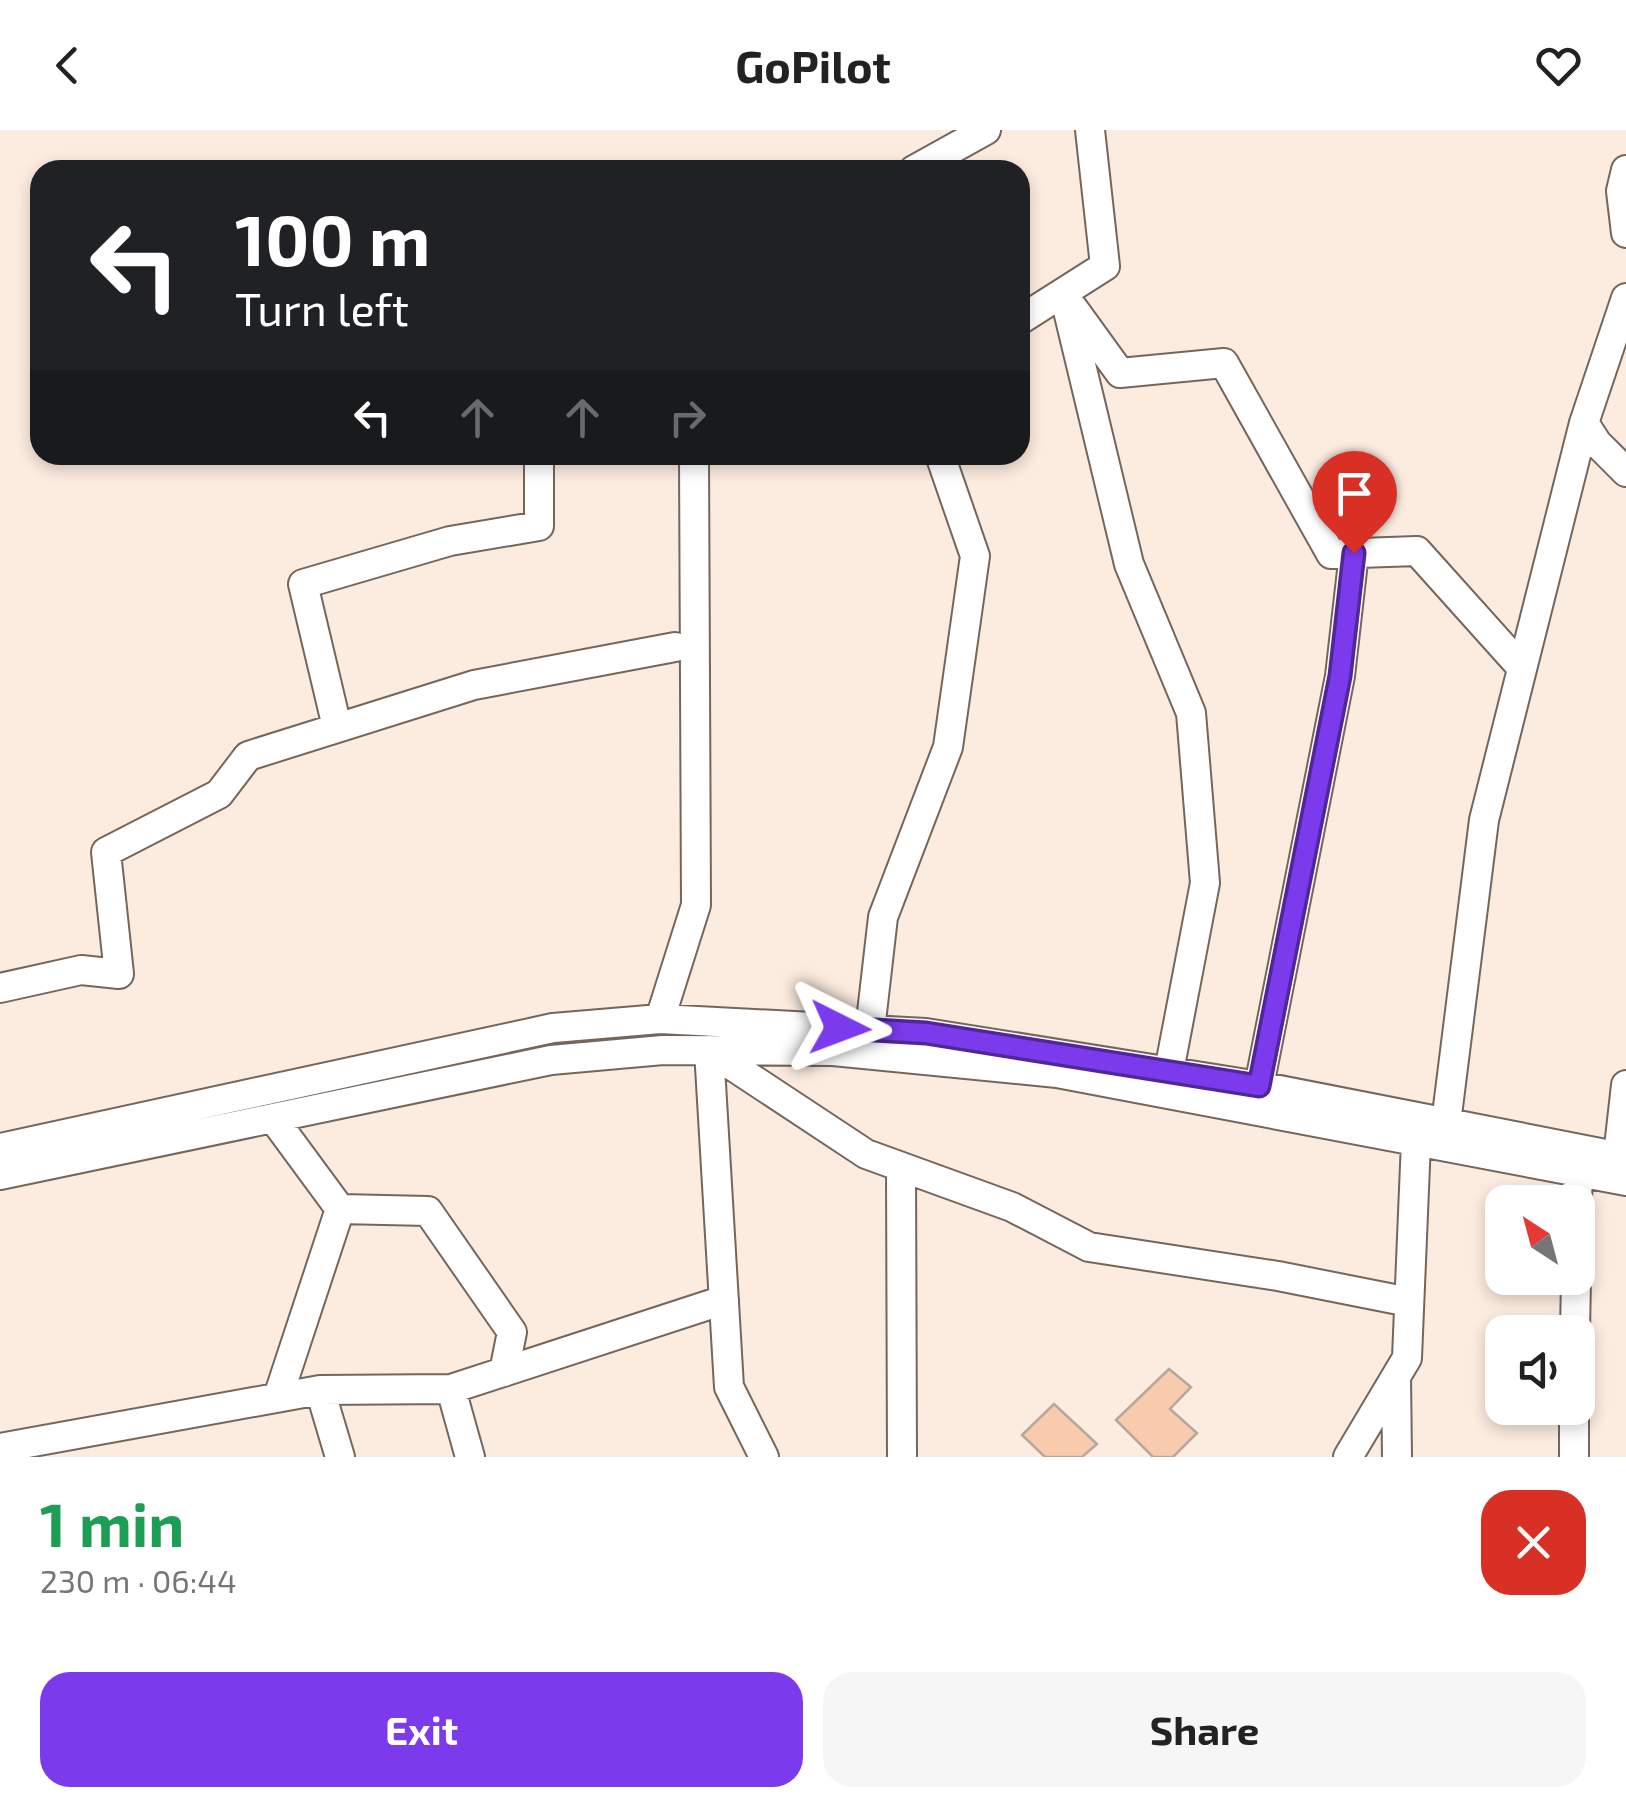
<!DOCTYPE html>
<html lang="en">
<head>
<meta charset="utf-8">
<style>
  body { margin:0; font-family:"Exo 2",sans-serif; background:#f6f6f6; color:#222; height:100vh; display:flex; flex-direction:column; font-size:38px; white-space:nowrap }
  * { box-sizing:border-box; margin:0 }
  p { font-size:32px; color:#767676 }
  .icon { flex:none; width:55px; height:55px; fill:none; stroke:currentColor; stroke-width:2; stroke-linecap:round; stroke-linejoin:round }
  .map { position:relative; height:1327px; overflow:hidden }
  .sheet { display:flex; flex-direction:column; background:#fff; flex:1 }
  .sheet>* { flex:none }
  .top-card { position:absolute; left:30px; top:30px; width:1000px; height:305px; border-radius:30px; box-shadow:0 5px 15px #0003; background:#202124; color:#fff; overflow:hidden }
  .needle { width:65px; rotate:324deg }
  .tools { position:absolute; left:1485px; top:1055px; display:grid; gap:20px }
  .tools a { display:grid; place-items:center; width:110px; height:110px; border-radius:20px; background:#fff; box-shadow:0 5px 15px #0003; font-size:50px }
  .pin { position:absolute; display:grid; place-items:center; width:85px; height:85px; color:#fff; margin:-102px -42px; border-radius:50% 50% 50% 0; rotate:-45deg; box-shadow:0 0 10px #0007 }
  .pin .icon { rotate:45deg }
  .me { position:absolute; width:110px; margin:-55px; rotate:93deg; stroke-linejoin:round; filter:drop-shadow(0 0 8px #0008) }
  .turn { display:flex; align-items:center; gap:35px; height:210px; padding:0 40px; font-size:45px }
  .turn .icon { width:130px; height:130px; stroke-width:2.5 }
  .turn b { display:block; font-size:70px; line-height:85px }
  .lanes { display:flex; align-items:center; height:95px; padding:0 40px; background:#0003; justify-content:center; gap:50px; direction:ltr }
  .lanes .off { opacity:.35 }
  .round { display:grid; place-items:center; flex:none; width:105px; height:105px; border-radius:30px; background:#f6f6f6 }
  .head { display:flex; align-items:center; justify-content:space-between; height:170px; padding:0 40px }
  h1 { font-size:60px; font-weight:700; line-height:75px; color:#1e9e55 }
  .cta { display:flex; gap:20px; margin-top:auto; padding:20px 40px }
  .cta a { flex:1; height:115px; border-radius:30px; background:#7c3aed; color:#fff; font-size:40px; font-weight:700; line-height:115px; text-align:center }
  .cta a+a { background:#f6f6f6; color:#222 }
  header { display:flex; justify-content:space-between; align-items:center; height:130px; padding:0 40px; background:#fff; font-size:45px; font-weight:700 }
  .map>svg:first-child { display:block }
</style>
</head>
<body>
<header><svg class="icon" aria-label="back" viewBox="0 0 24 24"><path d="M15 5l-7 7 7 7"/></svg>GoPilot<svg class="icon" aria-label="heart" viewBox="0 0 24 24"><path d="M12 20l-8-8c-3-5 5-10 8-4 3-6 11-1 8 4z"/></svg></header>
<div class="map">
<svg width="1626" height="1327" viewBox="0 0 1626 1327">
  <rect width="100%" height="100%" fill="#fcebdf"/>
  <!-- building -->
  <path fill="#f7cbab" stroke="#b7a79b" stroke-width="2.5" d="M 1169,1239 L 1191,1257 L 1170,1279 L 1197,1303 L 1173,1327 L 1153,1327 L 1116,1290 Z
    M 1054,1274 L 1097,1314 L 1082,1327 L 1045,1327 L 1022,1305 Z"/>
  <g fill="none" stroke-linecap="round" stroke-linejoin="round">
    <!-- street casing -->
    <g stroke="#75665c" stroke-width="32">
      <path id="street" d="M 914,40 L 986,0
        M 1626,40 L 1621,61 L 1626,103
        M 1064,164 L 1129,434 L 1191,583 L 1205,753 L 1169,941
        M 1626,168 L 1584,293 L 1597,313 L 1626,342
        M 1073,178 L 1120,243 L 1224,233 L 1331,424 L 1417,421 L 1522,538
        M 1020,190 L 1105,136 L 1090,0
        M 337,597 L 303,454 L 450,411 L 539,396 L 539,325
        M 0,858 L 81,840 L 119,844 L 106,722 L 219,664 L 248,626 L 474,555 L 675,517
        M 660,889 L 696,775 L 694,325
        M 870,900 L 883,787 L 948,617 L 975,426 L 940,325
        M 709,920 L 729,1257 L 764,1327
        M 710,921 L 866,1024 L 1012,1077 L 1089,1117 L 1278,1146 L 1409,1172
        M 1259,956 L 1340,546 L 1354,423
        M 273,988 L 340,1079 L 428,1081 L 512,1202 L 504,1242
        M 1446,993 L 1484,690 L 1584,293
        M 0,1018 L 553,898 L 660,889 L 926,903 L 1259,956 L 1626,1028
        M 1618,1026 L 1626,955
        M 901,1037 L 902,1327
        M 0,1045 L 551,930 L 663,920 L 833,921 L 1057,943 L 1626,1051
        M 1577,1072 L 1578,1042
        M 1575,1202 L 1576,1148
        M 1396,1247 L 1397,1327
        M 451,1259 L 724,1170
        M 320,1260 L 451,1259 L 470,1327
        M 278,1267 L 340,1079
        M 0,1318 L 320,1260 L 340,1327
        M 1348,1327 L 1407,1228 L 1416,1011
        M 1574,1327 L 1574,1278"/>
    </g>
    <!-- street -->
    <use href="#street" stroke="#fff" stroke-width="28"/>
  </g>
  <g fill="none" stroke-linecap="round" stroke-linejoin="round">
    <!-- route casing -->
    <g stroke="#51269a" stroke-width="25">
      <path id="route" d="M 840,898 L 926,903 L 1259,956 L 1340,546 L 1354,423"/>
    </g>
    <!-- route -->
    <use href="#route" stroke="#7c3aed" stroke-width="18"/>
  </g>
</svg>
<div class="tools">
<a><svg class="needle" viewBox="-14 -14 28 28"><path d="M0-13l5 13h-10z" fill="#e53935"/><path d="M0 13l5-13h-10z" fill="#767676"/></svg></a>
<a><svg class="icon" aria-label="sound" viewBox="0 0 24 24"><path d="M4 9h4l5-4v14l-5-4H4zM17 9q2 3 0 6"/></svg></a>
</div>
<div class="pin" style="left:1354px;top:423px;background:#d93025"><svg class="icon" aria-label="arrive" viewBox="0 0 24 24"><path d="M6 21V4h12l-3 4 3 4H6"/></svg></div>
<svg class="me" style="left:840px;top:898px" viewBox="-20 -20 40 40"><path d="M0-17L14 15 0 8-14 15z" fill="#7c3aed" stroke="#fff" stroke-width="4"/></svg>
<div class="top-card">
<div class="turn"><svg class="icon" aria-label="left" viewBox="0 0 24 24"><path d="M17 20v-9H6M10 6l-5 5 5 5"/></svg><div><b>100 m</b>Turn left</div></div>
<div class="lanes"><svg class="icon" aria-label="left" viewBox="0 0 24 24"><path d="M17 20v-9H6M10 6l-5 5 5 5"/></svg><svg class="icon off" aria-label="ahead" viewBox="0 0 24 24"><path d="M12 20V5M6 11l6-6 6 6"/></svg><svg class="icon off" aria-label="ahead" viewBox="0 0 24 24"><path d="M12 20V5M6 11l6-6 6 6"/></svg><svg class="icon off" aria-label="right" viewBox="0 0 24 24"><path d="M7 20v-9h11M14 6l5 5-5 5"/></svg></div>
</div>
</div>
<section class="sheet">
<div class="head"><div><h1>1 min</h1><p>230 m · 06:44</p></div><a class="round" style="background:#d93025;color:#fff"><svg class="icon" aria-label="close" viewBox="0 0 24 24"><path d="M6 6l12 12M18 6L6 18"/></svg></a></div>
<div class="cta"><a>Exit</a><a>Share</a></div>
</section>
</body>
</html>
